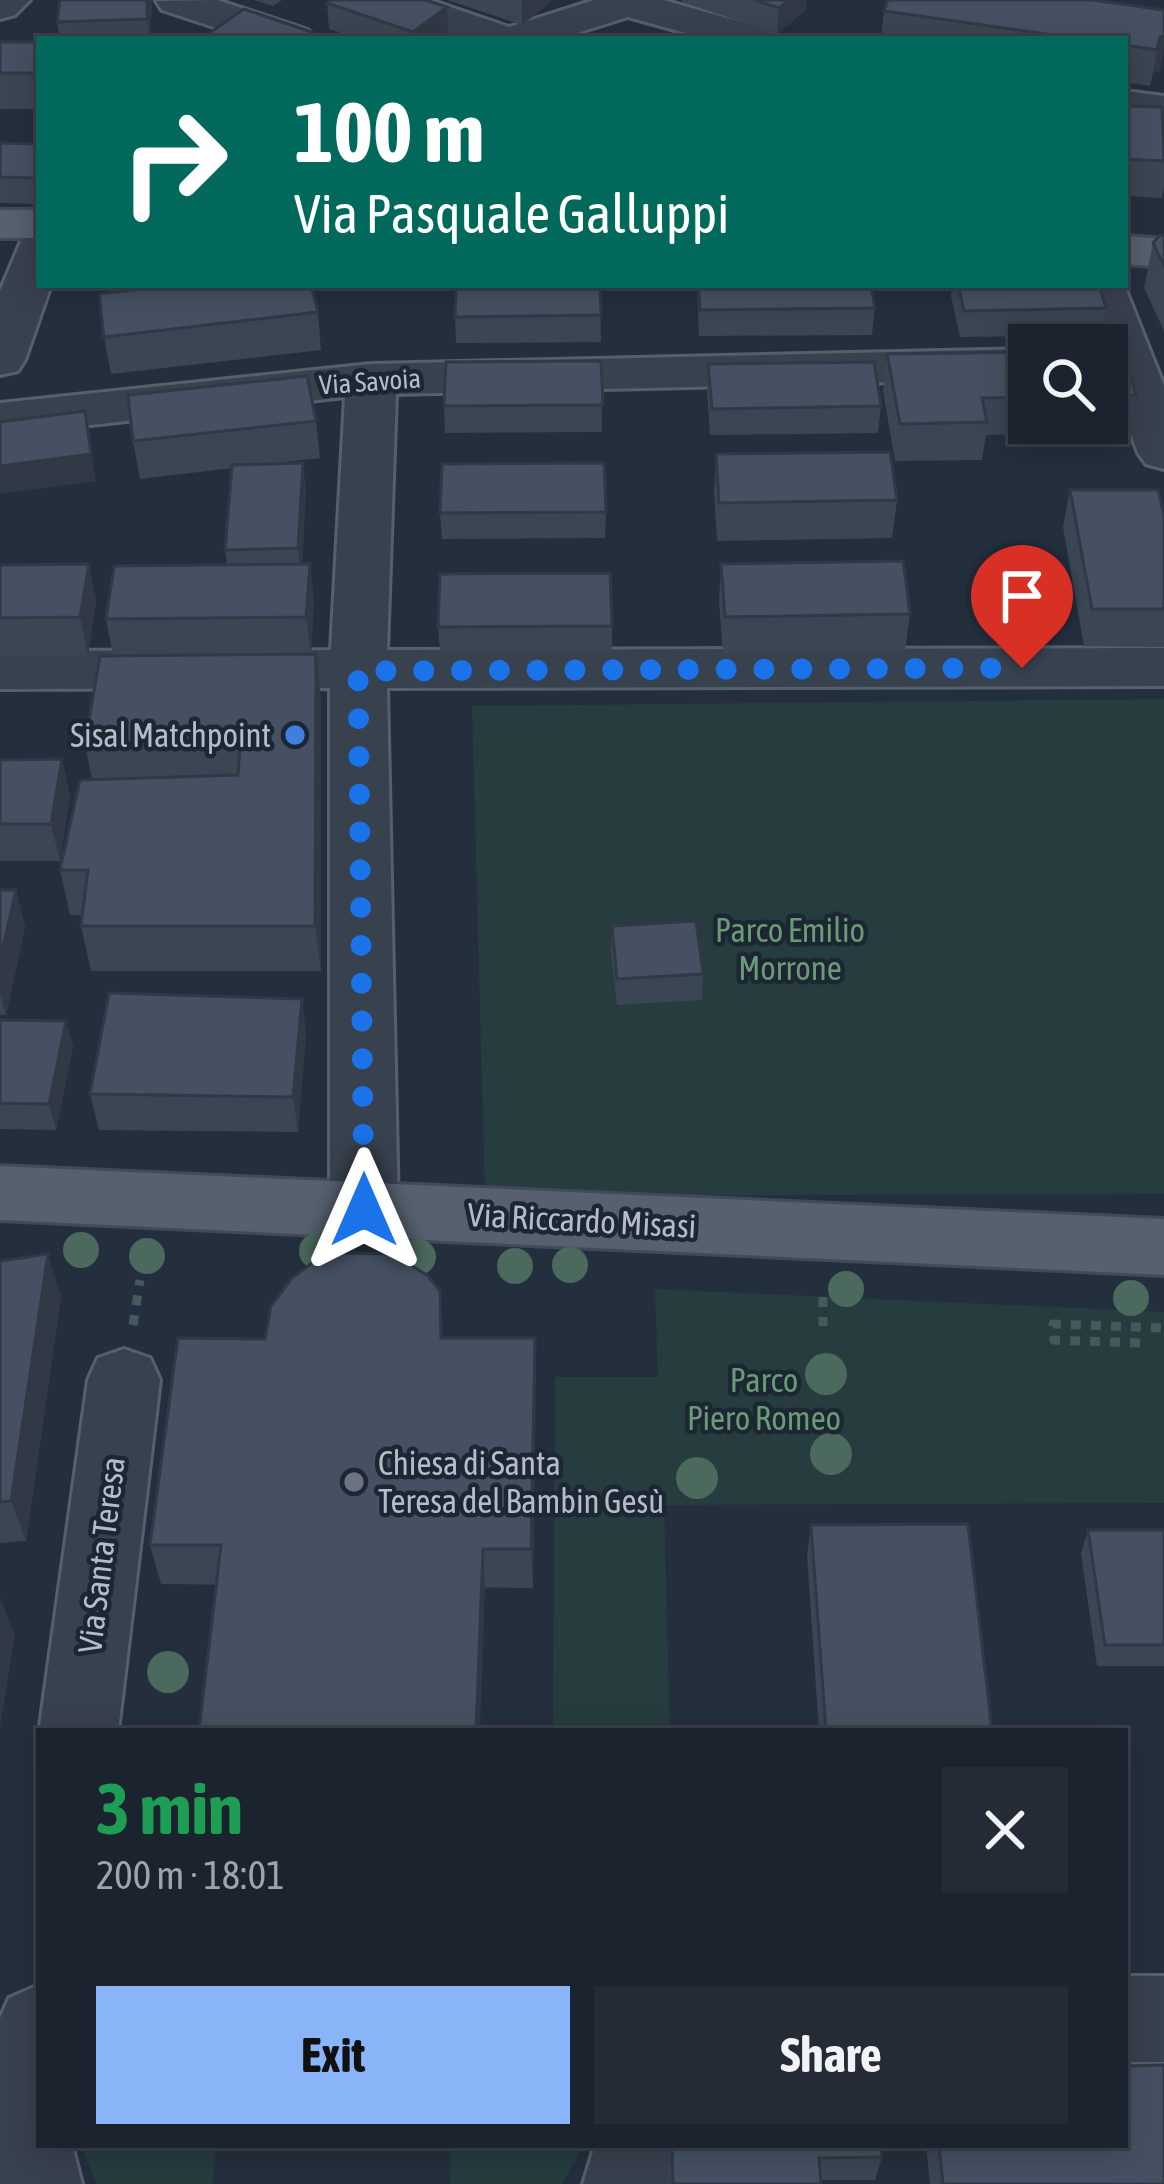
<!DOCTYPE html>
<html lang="en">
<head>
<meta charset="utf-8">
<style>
  body { margin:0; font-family:"Asap Condensed",sans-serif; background:#242b36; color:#f1f3f6; height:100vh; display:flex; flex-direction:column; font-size:45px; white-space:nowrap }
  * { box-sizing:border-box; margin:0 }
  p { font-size:39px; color:#a0a4aa }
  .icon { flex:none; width:66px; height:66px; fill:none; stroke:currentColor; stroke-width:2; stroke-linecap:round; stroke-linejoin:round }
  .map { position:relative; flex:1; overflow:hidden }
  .details { position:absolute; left:36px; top:1728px; width:1092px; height:420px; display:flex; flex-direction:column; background:#1b232e; border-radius:0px; box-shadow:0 6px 30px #0003,0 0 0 3px #39404a }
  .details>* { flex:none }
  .hud { position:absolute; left:36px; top:36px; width:1092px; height:252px; border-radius:0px; box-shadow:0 6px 30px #0003,0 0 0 3px #39404a; background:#00695c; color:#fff; overflow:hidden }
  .buttons { position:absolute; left:1008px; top:324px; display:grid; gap:24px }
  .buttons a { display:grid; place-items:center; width:120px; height:120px; border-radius:0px; background:#1b232e; box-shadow:0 6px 30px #0003,0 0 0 3px #39404a; font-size:60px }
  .pin { position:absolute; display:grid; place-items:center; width:102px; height:102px; color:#fff; margin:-123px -51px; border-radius:50% 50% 50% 0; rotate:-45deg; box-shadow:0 0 12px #0007 }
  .pin .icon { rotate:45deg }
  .me { position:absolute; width:132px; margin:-66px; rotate:0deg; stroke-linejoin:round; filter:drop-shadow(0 0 9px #0008) }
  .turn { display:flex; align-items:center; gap:42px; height:252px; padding:0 60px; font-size:54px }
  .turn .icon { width:156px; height:156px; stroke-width:2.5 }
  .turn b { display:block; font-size:84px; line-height:102px }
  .round { display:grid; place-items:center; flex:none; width:126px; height:126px; border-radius:0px; background:#242b36 }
  .head { display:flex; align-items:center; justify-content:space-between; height:204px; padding:0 60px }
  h1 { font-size:72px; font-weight:700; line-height:90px; color:#1e9e55 }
  .cta { display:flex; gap:24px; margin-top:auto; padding:24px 60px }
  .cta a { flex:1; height:138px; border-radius:0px; background:#8ab4f8; color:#111; font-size:48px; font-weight:700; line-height:138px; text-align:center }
  .cta a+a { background:#242b36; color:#f1f3f6 }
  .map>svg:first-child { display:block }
</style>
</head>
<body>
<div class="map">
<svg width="1164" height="2184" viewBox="0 0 1164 2184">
  <rect width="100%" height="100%" fill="#242f3e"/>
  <!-- green -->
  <path fill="#263c3f" d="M 1164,699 L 1164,1194 L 485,1196 L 472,706 Z
    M 655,1289 L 1164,1312 L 1164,1503 L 664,1505 L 670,1731 L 553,1731 L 555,1377 L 658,1377 Z
    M 81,2145 L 216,2145 L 213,2184 L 97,2184 Z
    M 451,2145 L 584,2145 L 562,2184 L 450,2184 Z"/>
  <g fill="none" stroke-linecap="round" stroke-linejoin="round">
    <!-- minor casing -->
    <g stroke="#565f6c" stroke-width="6">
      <path id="minor" d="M 0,0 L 30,0 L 15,15 L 0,19 Z
        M 217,0 L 308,30 L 315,39 L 250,39 L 162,10 L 156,1 Z
        M 367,0 L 430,0 L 509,27 L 594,0 L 663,0 L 770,30 L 777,39 L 707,39 L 628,17 L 558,39 L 461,39 L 373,9 Z
        M 1125,91 L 1164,96 L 1164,122 L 1125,117 Z
        M 39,235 L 39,285 L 51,285 L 25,360 L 18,371 L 0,375 L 0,291 L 22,239 Z
        M 1076,285 L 1124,285 L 1164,386 L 1164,469 L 1146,464 L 1138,453 L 1107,370 L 1107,345 L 1098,345 Z
        M 1029,349 L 1029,379 L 396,394 L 387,650 L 1164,648 L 1164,686 L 387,688 L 398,1210 L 388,1230 L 364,1238 L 340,1230 L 330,1210 L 330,688 L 0,689 L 0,651 L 331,650 L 345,397 L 0,435 L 0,403 L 371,364 Z
        M 124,1349 L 150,1358 L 160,1380 L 118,1731 L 39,1733 L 88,1380 L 98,1358 Z
        M 1125,1976 L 1164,1976 L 1164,2062 L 1125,2062 Z
        M 39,1985 L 39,2145 L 72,2145 L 82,2184 L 0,2184 L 0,2018 L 9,1998 Z
        M 595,2145 L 683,2145 L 673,2184 L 583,2184 Z"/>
    </g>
    <!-- major casing -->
    <g stroke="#414a57" stroke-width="6">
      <path id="major" d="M 0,210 L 39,210 L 39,238 L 0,238 Z
        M 1125,236 L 1164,239 L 1164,267 L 1125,264 Z
        M 0,1166 L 1164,1219 L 1164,1275 L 0,1220 Z"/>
    </g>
    <!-- path -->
    <path stroke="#44595c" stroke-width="9" stroke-dasharray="10 10" stroke-linecap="butt" d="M 823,1297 L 823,1326
      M 133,1325 L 140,1280
      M 1140,1343 L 1054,1340 L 1053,1324 L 1164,1328"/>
    <!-- minor -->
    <use href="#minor" fill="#38414e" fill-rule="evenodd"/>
    <!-- major -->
    <use href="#major" fill="#56606e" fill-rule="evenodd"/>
  </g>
  <!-- trees -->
  <g fill="#4b6a5d">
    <circle cx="81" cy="1250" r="18"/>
    <circle cx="317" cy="1251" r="18"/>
    <circle cx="147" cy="1256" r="18"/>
    <circle cx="418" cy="1257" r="18"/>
    <circle cx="570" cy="1265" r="18"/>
    <circle cx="515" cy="1266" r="18"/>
    <circle cx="846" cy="1289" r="18"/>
    <circle cx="1131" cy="1298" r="18"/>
    <circle cx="826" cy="1374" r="21"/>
    <circle cx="831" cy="1454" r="21"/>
    <circle cx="697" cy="1478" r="21"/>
    <circle cx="168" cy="1672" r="21"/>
  </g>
  <!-- wall -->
  <path fill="#3b4654" d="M 60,0 L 152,0 L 150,39 L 60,39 L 57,22 Z
    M 254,0 L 282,0 L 273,6 Z
    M 447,0 L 553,0 L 522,25 Z
    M 682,0 L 806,0 L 806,10 L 777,34 L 682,2 Z
    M 327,3 L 448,33 L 440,39 L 359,39 L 329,29 Z
    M 1164,10 L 1160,71 L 1153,73 L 1150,86 L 1125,82 L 1125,39 L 881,39 L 884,11 Z
    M 0,42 L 39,42 L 39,109 L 0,109 Z
    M 1125,106 L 1164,122 L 1164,186 L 1162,198 L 1125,196 Z
    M 0,143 L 39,144 L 39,204 L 0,203 Z
    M 1164,236 L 1164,331 L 1144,288 L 1153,243 Z
    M 600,285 L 601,342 L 456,343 L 455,317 Z
    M 697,285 L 871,285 L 875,308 L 872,335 L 699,336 Z
    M 952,285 L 1099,285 L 1106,308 L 1101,335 L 960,337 L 951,296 Z
    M 318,312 L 321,350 L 111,374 L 104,337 Z
    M 1107,350 L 1136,395 L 1128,432 L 986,435 L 982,460 L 895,461 L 883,391 L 887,354 L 1029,352 L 1029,423 L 1107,423 Z
    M 601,361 L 602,432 L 445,433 L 444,406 Z
    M 708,364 L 881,406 L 878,433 L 710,435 L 707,391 Z
    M 316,421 L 320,458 L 269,464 L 306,490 L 302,564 L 310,564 L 314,601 L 311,654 L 113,656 L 106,619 L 227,565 L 225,550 L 232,468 L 140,479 L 133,441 Z
    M 716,454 L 897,500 L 892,538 L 717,541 L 714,492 Z
    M 1070,490 L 1164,515 L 1164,647 L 1084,646 L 1063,527 Z
    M 606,512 L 605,538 L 442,539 L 440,513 Z
    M 89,564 L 96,601 L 88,655 L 0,656 L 0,565 Z
    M 721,564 L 910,614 L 905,651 L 723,654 L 719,601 Z
    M 612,626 L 612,652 L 440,653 L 438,627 Z
    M 321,700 L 321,971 L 91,971 L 81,926 L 82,915 L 70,915 L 60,870 L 92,779 L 85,744 Z
    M 62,759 L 70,796 L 60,861 L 0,861 L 0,760 Z
    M 0,890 L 16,890 L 25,927 L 6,1015 L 0,1015 Z
    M 612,926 L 703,974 L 702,1000 L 617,1005 L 611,952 Z
    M 302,999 L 306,1035 L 298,1132 L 99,1130 L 90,1094 Z
    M 0,1020 L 66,1021 L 73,1047 L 56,1130 L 0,1129 Z
    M 0,1261 L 61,1296 L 26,1541 L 0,1543 Z
    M 535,1338 L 533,1588 L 161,1584 L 150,1545 L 265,1339 Z
    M 811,1525 L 992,1731 L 819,1731 L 807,1556 Z
    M 1088,1530 L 1164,1530 L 1164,1666 L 1097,1666 L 1081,1553 Z
    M 669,2145 L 881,2145 L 882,2157 L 875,2180 L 821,2180 L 821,2184 L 670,2184 Z
    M 926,2145 L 1125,2145 L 1164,2184 L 930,2184 Z"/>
  <!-- shaded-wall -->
  <path fill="#303945" d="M 147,0 L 152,0 L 150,39 L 147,19 Z
    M 522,0 L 553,0 L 522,25 Z
    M 789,0 L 806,0 L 806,10 L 777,34 L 779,8 Z
    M 447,7 L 448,33 L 440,39 L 413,39 L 413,32 Z
    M 1164,36 L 1164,49 L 1160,71 L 1153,73 L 1150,86 L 1160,37 Z
    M 85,411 L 96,481 L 0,494 L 0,466 Z
    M 303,463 L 306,490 L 301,575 L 298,548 Z
    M 89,564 L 96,601 L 88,655 L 80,617 Z
    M 310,564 L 314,601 L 311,654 L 306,617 Z
    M 316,654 L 321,700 L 321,971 L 315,926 Z
    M 62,759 L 70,796 L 60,861 L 51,824 Z
    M 16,890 L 25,927 L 6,1015 L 0,993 L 0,960 Z
    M 302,999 L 306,1035 L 298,1132 L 293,1097 Z
    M 66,1021 L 73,1047 L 56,1130 L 49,1104 Z
    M 48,1254 L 61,1296 L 26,1541 L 11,1501 Z
    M 535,1338 L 536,1379 L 533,1588 L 531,1549 Z
    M 483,1549 L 485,1588 L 480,1731 L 476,1731 Z
    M 0,1597 L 15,1635 L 0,1728 Z"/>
  <!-- building -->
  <path fill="#455162" stroke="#303945" stroke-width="3" d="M 60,0 L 147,0 L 147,19 L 57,22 Z
    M 332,0 L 425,0 L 447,7 L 413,32 L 327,3 Z
    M 754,0 L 789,0 L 779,8 Z
    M 888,0 L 1092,0 L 1164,10 L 1164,36 L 1160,37 L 1157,50 L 1125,45 L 1125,39 L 1081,39 L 884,11 Z
    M 244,9 L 329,38 L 223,39 L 208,34 Z
    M 0,42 L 39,42 L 39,73 L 0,73 Z
    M 1125,106 L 1162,107 L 1164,161 L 1125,159 Z
    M 0,143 L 39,144 L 39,178 L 0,177 Z
    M 1160,235 L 1164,236 L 1164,266 L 1153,243 Z
    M 177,285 L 311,285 L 318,312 L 104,337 L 99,294 Z
    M 456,285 L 600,285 L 601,315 L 455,317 Z
    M 698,285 L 871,285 L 875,308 L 700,310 Z
    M 958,285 L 1099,285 L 1106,308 L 964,311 Z
    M 1107,350 L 1123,350 L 1136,395 L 1107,396 Z
    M 1029,352 L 1029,397 L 982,398 L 987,422 L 900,424 L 887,354 Z
    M 601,361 L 603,405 L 444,406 L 446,362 Z
    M 874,362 L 881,406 L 712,409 L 708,364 Z
    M 307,376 L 316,421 L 133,441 L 128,395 Z
    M 85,411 L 91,454 L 0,466 L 0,422 Z
    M 890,452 L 897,500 L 719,503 L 716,454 Z
    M 303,463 L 298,548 L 225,550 L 232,465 Z
    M 604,463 L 606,512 L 440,513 L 442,464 Z
    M 1070,490 L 1158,490 L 1164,515 L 1164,609 L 1092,609 Z
    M 903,561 L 910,614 L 725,617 L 721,564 Z
    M 89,564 L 80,617 L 0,618 L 0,565 Z
    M 310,564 L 306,617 L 106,619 L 114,566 Z
    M 610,573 L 612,626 L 438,627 L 440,574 Z
    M 316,654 L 315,926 L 81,926 L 88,870 L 60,870 L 80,780 L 238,775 L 240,747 L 85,744 L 100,656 Z
    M 62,759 L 51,824 L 0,824 L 0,760 Z
    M 0,890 L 16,890 L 0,960 Z
    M 696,921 L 703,974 L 617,979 L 612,926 Z
    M 109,993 L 302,999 L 293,1097 L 90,1094 Z
    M 0,1020 L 66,1021 L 49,1104 L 0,1103 Z
    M 340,1253 L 393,1254 L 428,1276 L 440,1291 L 441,1338 L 535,1338 L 531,1549 L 483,1549 L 476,1731 L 199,1731 L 221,1545 L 150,1545 L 178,1338 L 265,1339 L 271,1306 L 291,1279 L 312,1263 Z
    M 48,1254 L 11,1501 L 0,1502 L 0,1261 Z
    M 968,1524 L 992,1731 L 826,1731 L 811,1525 Z
    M 1088,1530 L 1164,1530 L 1164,1645 L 1105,1645 Z
    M 1164,2065 L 1164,2184 L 943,2184 L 939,2145 L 1125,2145 L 1125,2066 Z
    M 672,2145 L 881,2145 L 882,2157 L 819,2158 L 821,2184 L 673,2184 Z"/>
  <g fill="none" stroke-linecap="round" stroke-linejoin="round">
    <!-- route -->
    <path stroke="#1a73e8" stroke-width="21" stroke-dasharray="0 37.8" d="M 364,1210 L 358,671 L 1022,668"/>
  </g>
  <!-- markers -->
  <circle fill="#3f7fe0" stroke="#1d2633" stroke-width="4.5" cx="295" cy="735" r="12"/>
  <circle fill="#6b7280" stroke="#1d2633" stroke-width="4.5" cx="354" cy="1482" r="12"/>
  <g text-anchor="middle" stroke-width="9" stroke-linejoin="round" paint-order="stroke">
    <!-- far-street labels -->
    <g font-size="27" fill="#b4bcc9" stroke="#1d2633">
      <text transform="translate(370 382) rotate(-4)" y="9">Via Savoia</text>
    </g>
    <!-- poi labels -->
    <g font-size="33" fill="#b4bcc9" stroke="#1d2633" text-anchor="end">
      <text x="271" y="747">Sisal Matchpoint</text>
      <text x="378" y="1475" text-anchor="start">Chiesa di Santa<tspan x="378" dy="38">Teresa del Bambin Gesù</tspan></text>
    </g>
    <!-- park labels -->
    <g font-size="33" fill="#6b9a76" stroke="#1d2633">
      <text x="790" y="942">Parco Emilio<tspan x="790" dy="38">Morrone</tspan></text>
      <text x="764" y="1392">Parco<tspan x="764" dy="38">Piero Romeo</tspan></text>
    </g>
    <!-- street labels -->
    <g font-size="33" fill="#b4bcc9" stroke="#1d2633">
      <text transform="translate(582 1220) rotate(3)" y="12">Via Riccardo Misasi</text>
      <text transform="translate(101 1555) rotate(-83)" y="12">Via Santa Teresa</text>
    </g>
  </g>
</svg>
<div class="buttons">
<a><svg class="icon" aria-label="search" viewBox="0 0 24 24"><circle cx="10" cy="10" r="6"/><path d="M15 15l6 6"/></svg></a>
</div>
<div class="pin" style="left:1022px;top:668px;background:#d93025"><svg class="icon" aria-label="arrive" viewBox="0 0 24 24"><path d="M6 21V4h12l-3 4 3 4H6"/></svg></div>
<svg class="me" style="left:364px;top:1210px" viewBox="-20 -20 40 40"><path d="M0-17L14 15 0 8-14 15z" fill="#1a73e8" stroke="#fff" stroke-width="4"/></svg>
<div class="hud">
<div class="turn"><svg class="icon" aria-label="right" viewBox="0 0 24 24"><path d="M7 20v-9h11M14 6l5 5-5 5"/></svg><div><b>100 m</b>Via Pasquale Galluppi</div></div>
</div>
<section class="details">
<div class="head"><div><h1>3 min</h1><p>200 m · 18:01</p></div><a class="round"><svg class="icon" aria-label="close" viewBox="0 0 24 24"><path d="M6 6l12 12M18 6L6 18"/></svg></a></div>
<div class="cta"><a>Exit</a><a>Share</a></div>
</section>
</div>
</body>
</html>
